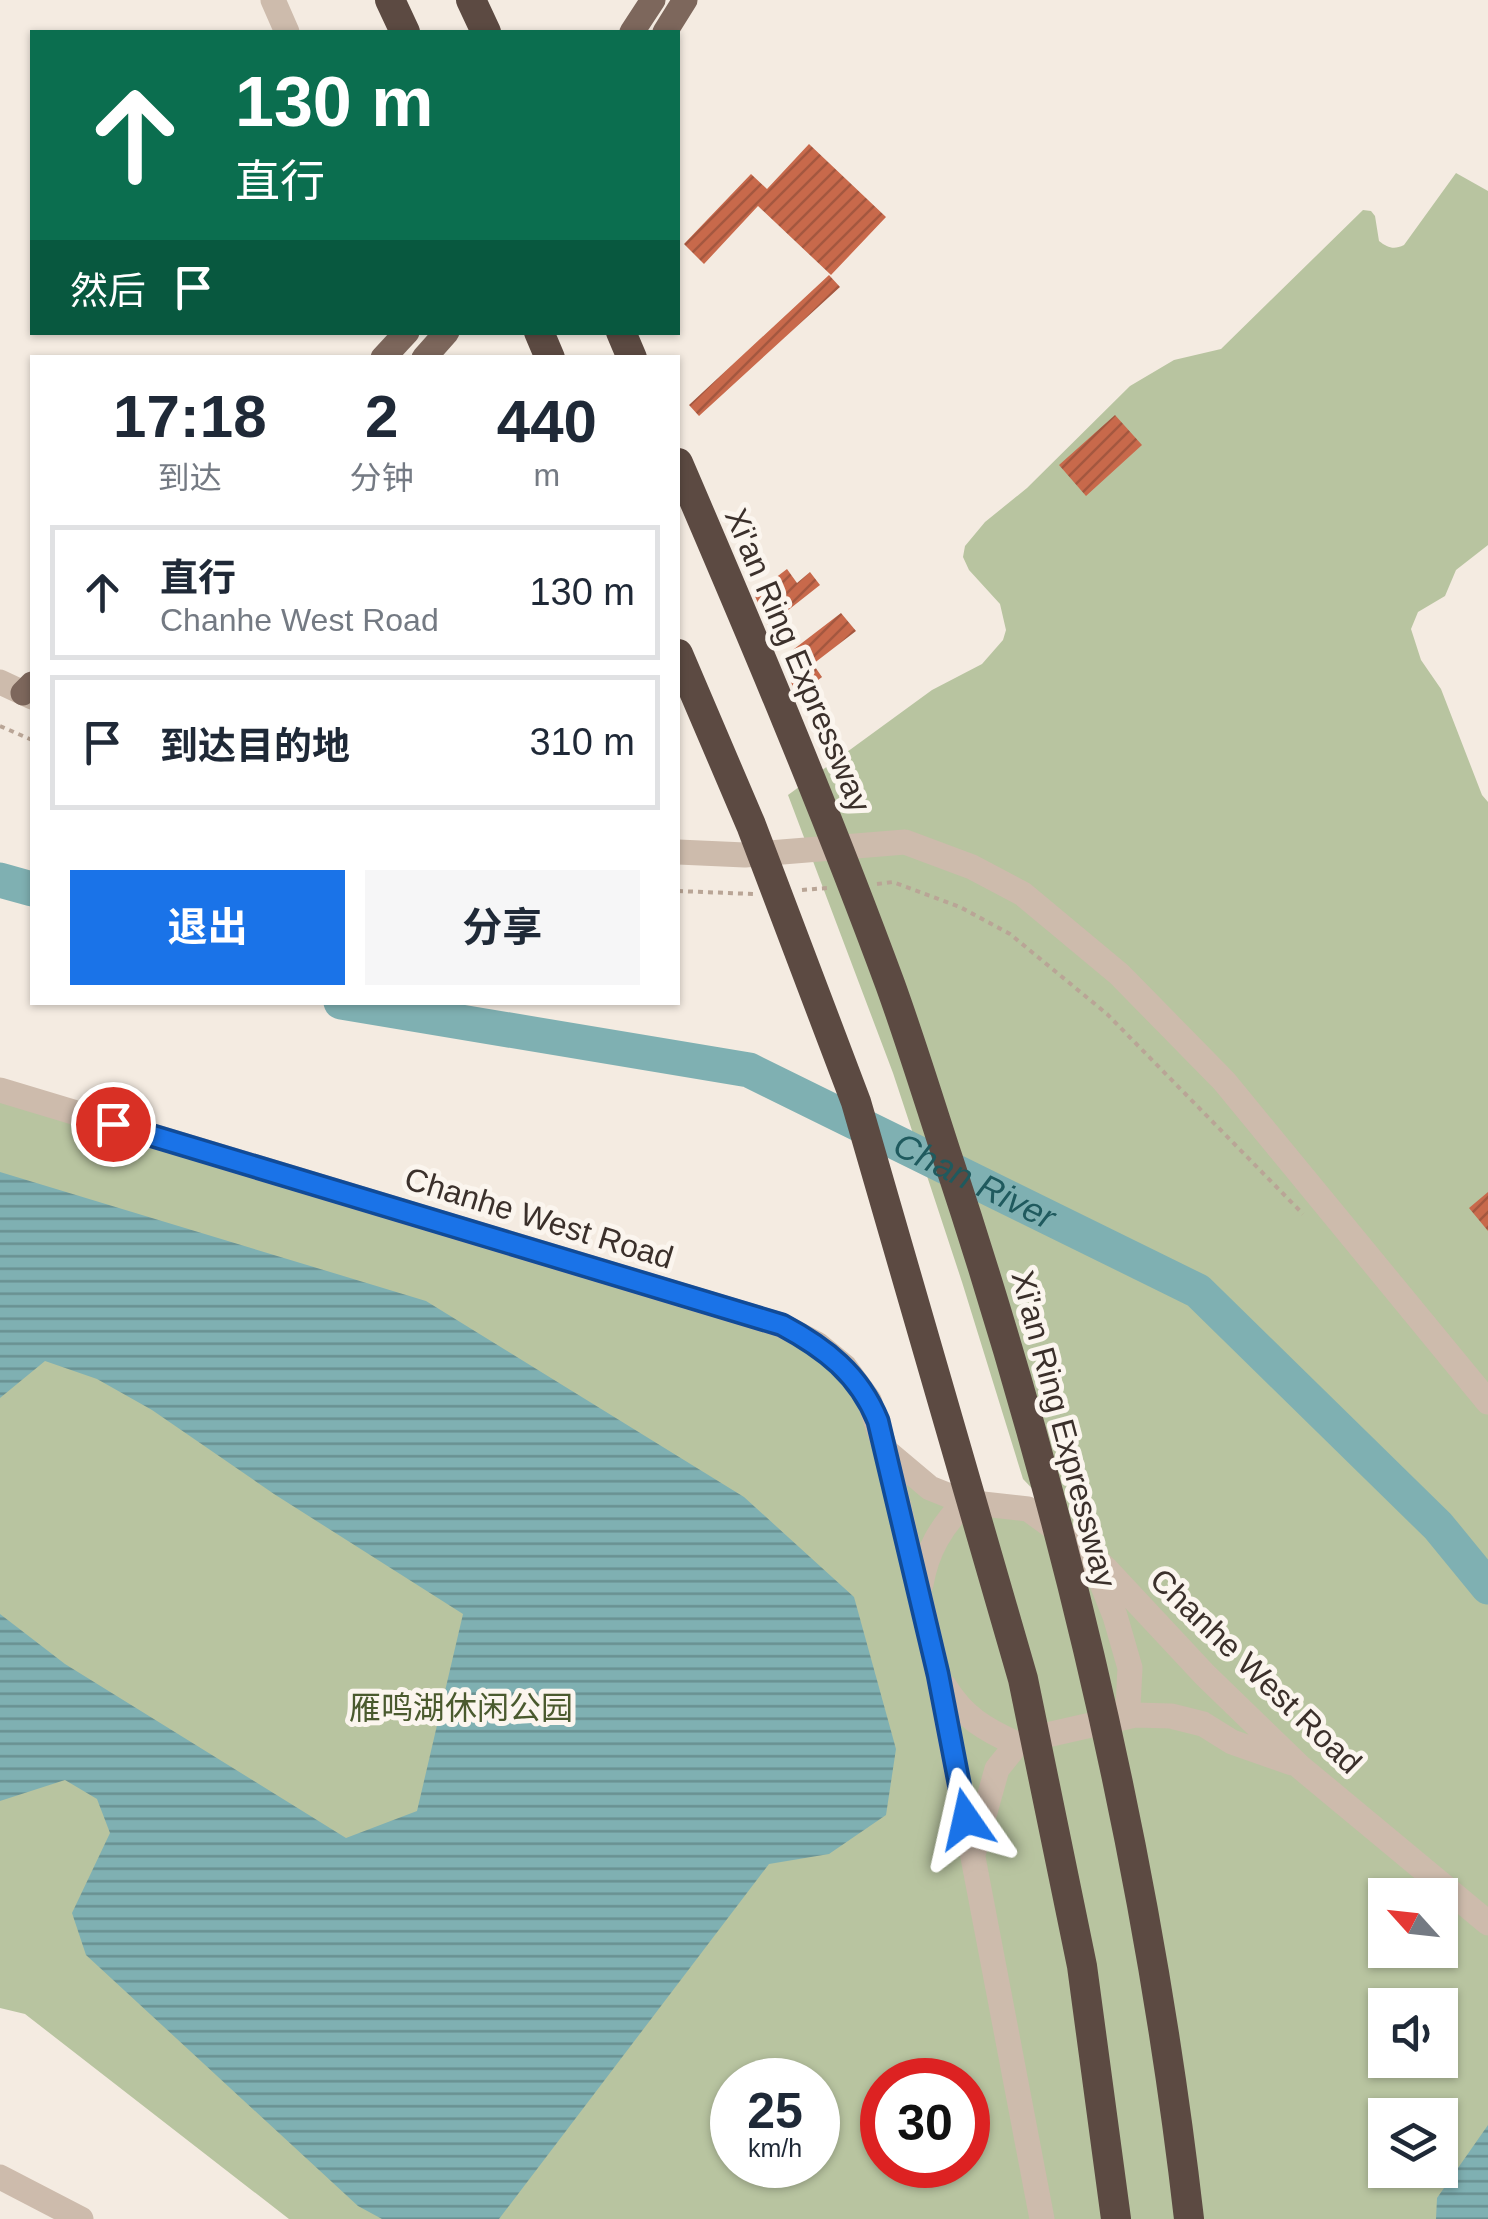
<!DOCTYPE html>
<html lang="zh">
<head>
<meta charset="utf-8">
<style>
  body { margin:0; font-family:Arial,"Noto Sans SC",sans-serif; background:#f6f6f7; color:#1f2937; height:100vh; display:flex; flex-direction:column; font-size:38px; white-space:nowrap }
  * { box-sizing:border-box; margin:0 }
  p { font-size:32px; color:#747a83 }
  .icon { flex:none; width:55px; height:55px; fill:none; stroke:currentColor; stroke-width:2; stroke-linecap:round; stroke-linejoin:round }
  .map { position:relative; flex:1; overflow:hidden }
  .sheet { position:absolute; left:30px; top:355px; width:650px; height:650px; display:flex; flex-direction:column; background:#fff; border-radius:0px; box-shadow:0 2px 8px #0004 }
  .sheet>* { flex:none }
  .guide { position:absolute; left:30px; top:30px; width:650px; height:305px; border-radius:0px; box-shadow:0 2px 8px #0004; background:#0b6e4f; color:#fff; overflow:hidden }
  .needle { width:65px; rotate:297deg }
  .controls { position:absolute; left:1368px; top:1878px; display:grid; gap:20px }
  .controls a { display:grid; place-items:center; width:90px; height:90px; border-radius:0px; background:#fff; box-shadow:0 2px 8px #0004; font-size:50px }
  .speed { position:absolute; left:710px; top:2058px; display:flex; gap:20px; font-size:50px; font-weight:700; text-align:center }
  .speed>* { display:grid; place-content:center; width:130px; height:130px; border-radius:50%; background:#fff; box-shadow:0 2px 8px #0004; line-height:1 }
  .speed small { font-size:25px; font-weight:400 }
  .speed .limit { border:15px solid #d22; background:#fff; color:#111 }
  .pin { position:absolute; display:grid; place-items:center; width:85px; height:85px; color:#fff; margin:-42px; border:5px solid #fff; border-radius:50%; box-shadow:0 2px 10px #0007 }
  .me { position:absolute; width:110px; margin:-55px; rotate:349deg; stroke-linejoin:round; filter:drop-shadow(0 0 8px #0008) }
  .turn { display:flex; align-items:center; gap:35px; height:210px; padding:0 40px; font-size:45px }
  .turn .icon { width:130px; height:130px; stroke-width:2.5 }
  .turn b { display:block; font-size:70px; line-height:85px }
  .then { display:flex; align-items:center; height:95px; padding:0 40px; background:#0003; gap:20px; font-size:38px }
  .eta { display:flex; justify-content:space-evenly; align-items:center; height:170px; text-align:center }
  .eta b { font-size:60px; font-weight:700; line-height:70px }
  .button { display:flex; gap:20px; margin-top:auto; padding:20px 40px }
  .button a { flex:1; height:115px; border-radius:0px; background:#1a73e8; color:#fff; font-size:40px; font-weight:700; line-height:115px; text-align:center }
  .button a+a { background:#f6f6f7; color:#1f2937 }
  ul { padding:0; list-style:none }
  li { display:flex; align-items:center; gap:30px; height:135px; margin:0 20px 15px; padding:0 20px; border:5px solid #e0e1e3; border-radius:0px }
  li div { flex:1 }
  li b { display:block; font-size:38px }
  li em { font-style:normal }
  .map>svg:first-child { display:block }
</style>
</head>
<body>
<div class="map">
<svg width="1488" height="2219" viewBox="0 0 1488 2219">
  <defs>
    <pattern id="water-rules" width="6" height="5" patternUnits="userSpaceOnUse" patternTransform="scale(2.5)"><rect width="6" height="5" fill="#7fb0b2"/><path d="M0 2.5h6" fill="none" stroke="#699091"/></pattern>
    <pattern id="building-hatch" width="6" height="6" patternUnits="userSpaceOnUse" patternTransform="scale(2.5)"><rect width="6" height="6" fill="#c8694b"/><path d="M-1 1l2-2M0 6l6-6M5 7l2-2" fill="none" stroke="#a4573f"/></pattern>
  </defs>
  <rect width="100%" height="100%" fill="#f4ebe1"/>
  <!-- green -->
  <path fill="#b8c4a0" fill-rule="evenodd" d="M 1456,173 L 1488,191 L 1488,545 L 1456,570 L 1445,596 L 1418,612 L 1411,629 L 1421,660 L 1441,689 L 1482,795 L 1488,802 L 1488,2219 L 289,2219 L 25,2014 L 0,2008 L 0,1090 L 817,1344 L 930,1488 L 1001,1507 L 1111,1571 L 1023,1479 L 962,1282 L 893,1073 L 788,795 L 932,690 L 982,664 L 1003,640 L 1006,630 L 1000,604 L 969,570 L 963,557 L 965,546 L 985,522 L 1027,488 L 1130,386 L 1174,360 L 1221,349 L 1363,210 L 1371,211 L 1375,216 L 1379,241 C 1388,248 1394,250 1404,245 ZM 1385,1895 L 1440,1895 L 1440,1950 L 1385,1950 ZM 1385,2005 L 1440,2005 L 1440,2060 L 1385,2060 ZM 732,2080 L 818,2080 L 818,2165 L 732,2165 ZM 882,2080 L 968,2080 L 968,2165 L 882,2165 ZM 1385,2115 L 1440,2115 L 1440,2170 L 1385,2170 Z"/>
  <!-- water -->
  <path fill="url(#water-rules)" d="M 0,1172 L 426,1301 L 744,1497 L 854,1597 L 896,1749 L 886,1815 L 829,1854 L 769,1864 L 499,2219 L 382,2219 L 358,2206 L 86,1955 L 72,1913 L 110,1833 L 97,1799 L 65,1780 L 0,1801 L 0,1614 L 65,1664 L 346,1838 L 417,1811 L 463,1614 L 274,1494 L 152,1410 L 97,1379 L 45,1361 L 0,1398 Z
    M 1488,2125 L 1488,2219 L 1436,2219 L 1437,2198 Z"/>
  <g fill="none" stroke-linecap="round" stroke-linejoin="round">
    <!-- river -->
    <g stroke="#7fb0b2" stroke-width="35">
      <path d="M 0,880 L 32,889"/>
      <path id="s1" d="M 341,1002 L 749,1070 L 1198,1291 L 1438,1526 L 1488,1587"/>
    </g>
  </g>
  <!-- building -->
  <path fill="url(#building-hatch)" d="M 809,144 L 886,217 L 831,275 L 758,206 L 704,264 L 684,244 L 751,174 L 767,189 Z
    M 829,275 L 840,287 L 699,416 L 689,405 Z
    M 1115,415 L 1142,445 L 1086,496 L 1059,465 Z
    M 787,569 L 797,583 L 810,572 L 820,585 L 768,626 L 754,594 Z
    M 841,613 L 856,631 L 813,664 L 822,677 L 797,696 L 781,659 Z
    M 1488,1192 L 1488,1231 L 1469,1208 Z"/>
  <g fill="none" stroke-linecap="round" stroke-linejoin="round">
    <!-- path -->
    <path stroke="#b9a596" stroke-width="4" stroke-dasharray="5 5" stroke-linecap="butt" d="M 0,726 L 32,740
      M 877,884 L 893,882 L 960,907 L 1010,934 L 1107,1014 L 1303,1214
      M 802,890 L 827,888
      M 678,891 L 753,894"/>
    <!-- minor -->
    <path stroke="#cdbbac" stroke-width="25" d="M 273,0 L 287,32
      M 0,682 L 32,697
      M 678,852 L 745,855 L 905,842 L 972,867 L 1023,894 L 1119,974 L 1224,1081 L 1488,1402
      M 0,1090 L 781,1325 L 817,1344 L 845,1367 L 869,1400 L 886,1451 L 930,1488 L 965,1502 L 1028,1509 L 1086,1551 L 1106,1569 L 1205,1675 L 1299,1766 L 1488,1923
      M 886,1451 L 938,1674 L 1042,2219
      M 1095,1566 L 1115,1616 L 1130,1668 L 1128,1706 L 1115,1720
      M 921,1584 C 927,1550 941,1527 965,1502
      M 945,1687 C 963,1717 986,1730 1017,1744
      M 974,1851 L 997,1769 L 1017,1744 L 1047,1735 L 1135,1715 L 1171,1716 L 1203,1724 L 1232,1742 L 1292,1763
      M 0,2177 L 81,2219"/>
    <!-- major -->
    <path stroke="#7d675c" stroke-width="25" d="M 632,32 L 653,0
      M 665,32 L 685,0
      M 383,358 L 407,332
      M 424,358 L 447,332
      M 23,693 L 32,684"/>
    <!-- highway -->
    <path stroke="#5c4a42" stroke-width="30" d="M 390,0 L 405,32
      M 471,0 L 486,32
      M 539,332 L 550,358
      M 621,332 L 632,358"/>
    <!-- highway-bridge -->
    <path stroke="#5c4a42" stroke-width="30" d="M 678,463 C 752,635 825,808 890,984 C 911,1042 929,1101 948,1159 C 1062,1503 1148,1859 1189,2219
      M 678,654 L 751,825 L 856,1102 L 1023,1679 L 1082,1966 L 1116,2219"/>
  </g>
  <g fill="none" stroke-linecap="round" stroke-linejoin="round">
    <!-- route casing -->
    <g stroke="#114b97" stroke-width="25">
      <path id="route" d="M 113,1124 L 782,1325 C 825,1348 859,1374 878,1421 L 938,1674 L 966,1819"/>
    </g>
    <!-- route -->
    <use href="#route" stroke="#1a73e8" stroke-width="18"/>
  </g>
  <g text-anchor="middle" stroke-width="10" stroke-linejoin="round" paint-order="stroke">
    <!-- street labels -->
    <g font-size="32" fill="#3b302b" stroke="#fbf5ee">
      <text transform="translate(798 660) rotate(67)" y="11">Xi'an Ring Expressway</text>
      <text transform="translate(539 1218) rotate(17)" y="11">Chanhe West Road</text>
      <text transform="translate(1064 1429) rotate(75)" y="11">Xi'an Ring Expressway</text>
      <text transform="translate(1256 1671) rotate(44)" y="11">Chanhe West Road</text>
    </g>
    <!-- park labels -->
    <g font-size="32" fill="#4a5a2e" stroke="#fbf5ee">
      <text x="461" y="1719">雁鸣湖休闲公园</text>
    </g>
    <!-- water labels -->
    <g font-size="35" font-style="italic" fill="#1f5a5e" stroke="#fbf5ee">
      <text dy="12" stroke="none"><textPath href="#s1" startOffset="665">Chan River</textPath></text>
    </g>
  </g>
</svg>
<div class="controls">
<a><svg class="needle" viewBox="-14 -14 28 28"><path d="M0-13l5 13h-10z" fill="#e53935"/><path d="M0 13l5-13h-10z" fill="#747a83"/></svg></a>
<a><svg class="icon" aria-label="sound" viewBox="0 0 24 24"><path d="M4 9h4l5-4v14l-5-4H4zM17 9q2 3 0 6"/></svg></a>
<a><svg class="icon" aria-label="layers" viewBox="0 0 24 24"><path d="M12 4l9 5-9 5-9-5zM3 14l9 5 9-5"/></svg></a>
</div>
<div class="speed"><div>25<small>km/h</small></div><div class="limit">30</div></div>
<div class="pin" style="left:113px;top:1124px;background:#d93025"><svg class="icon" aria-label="arrive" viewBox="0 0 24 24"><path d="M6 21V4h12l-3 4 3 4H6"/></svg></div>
<svg class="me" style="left:966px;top:1819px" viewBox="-20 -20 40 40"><path d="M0-17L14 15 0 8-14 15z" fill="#1a73e8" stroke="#fff" stroke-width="4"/></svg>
<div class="guide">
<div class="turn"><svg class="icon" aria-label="ahead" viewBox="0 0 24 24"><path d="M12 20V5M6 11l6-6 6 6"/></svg><div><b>130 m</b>直行</div></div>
<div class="then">然后<svg class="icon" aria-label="arrive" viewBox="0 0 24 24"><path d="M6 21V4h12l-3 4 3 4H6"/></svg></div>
</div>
<section class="sheet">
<div class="eta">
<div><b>17:18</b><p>到达</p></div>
<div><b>2</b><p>分钟</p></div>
<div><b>440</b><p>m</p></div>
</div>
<ul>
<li><svg class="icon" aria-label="ahead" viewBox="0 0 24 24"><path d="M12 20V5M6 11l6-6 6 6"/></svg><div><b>直行</b><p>Chanhe West Road</p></div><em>130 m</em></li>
<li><svg class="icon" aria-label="arrive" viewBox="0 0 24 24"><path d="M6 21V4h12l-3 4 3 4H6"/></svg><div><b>到达目的地</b></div><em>310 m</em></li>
</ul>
<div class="button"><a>退出</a><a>分享</a></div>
</section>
</div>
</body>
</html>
